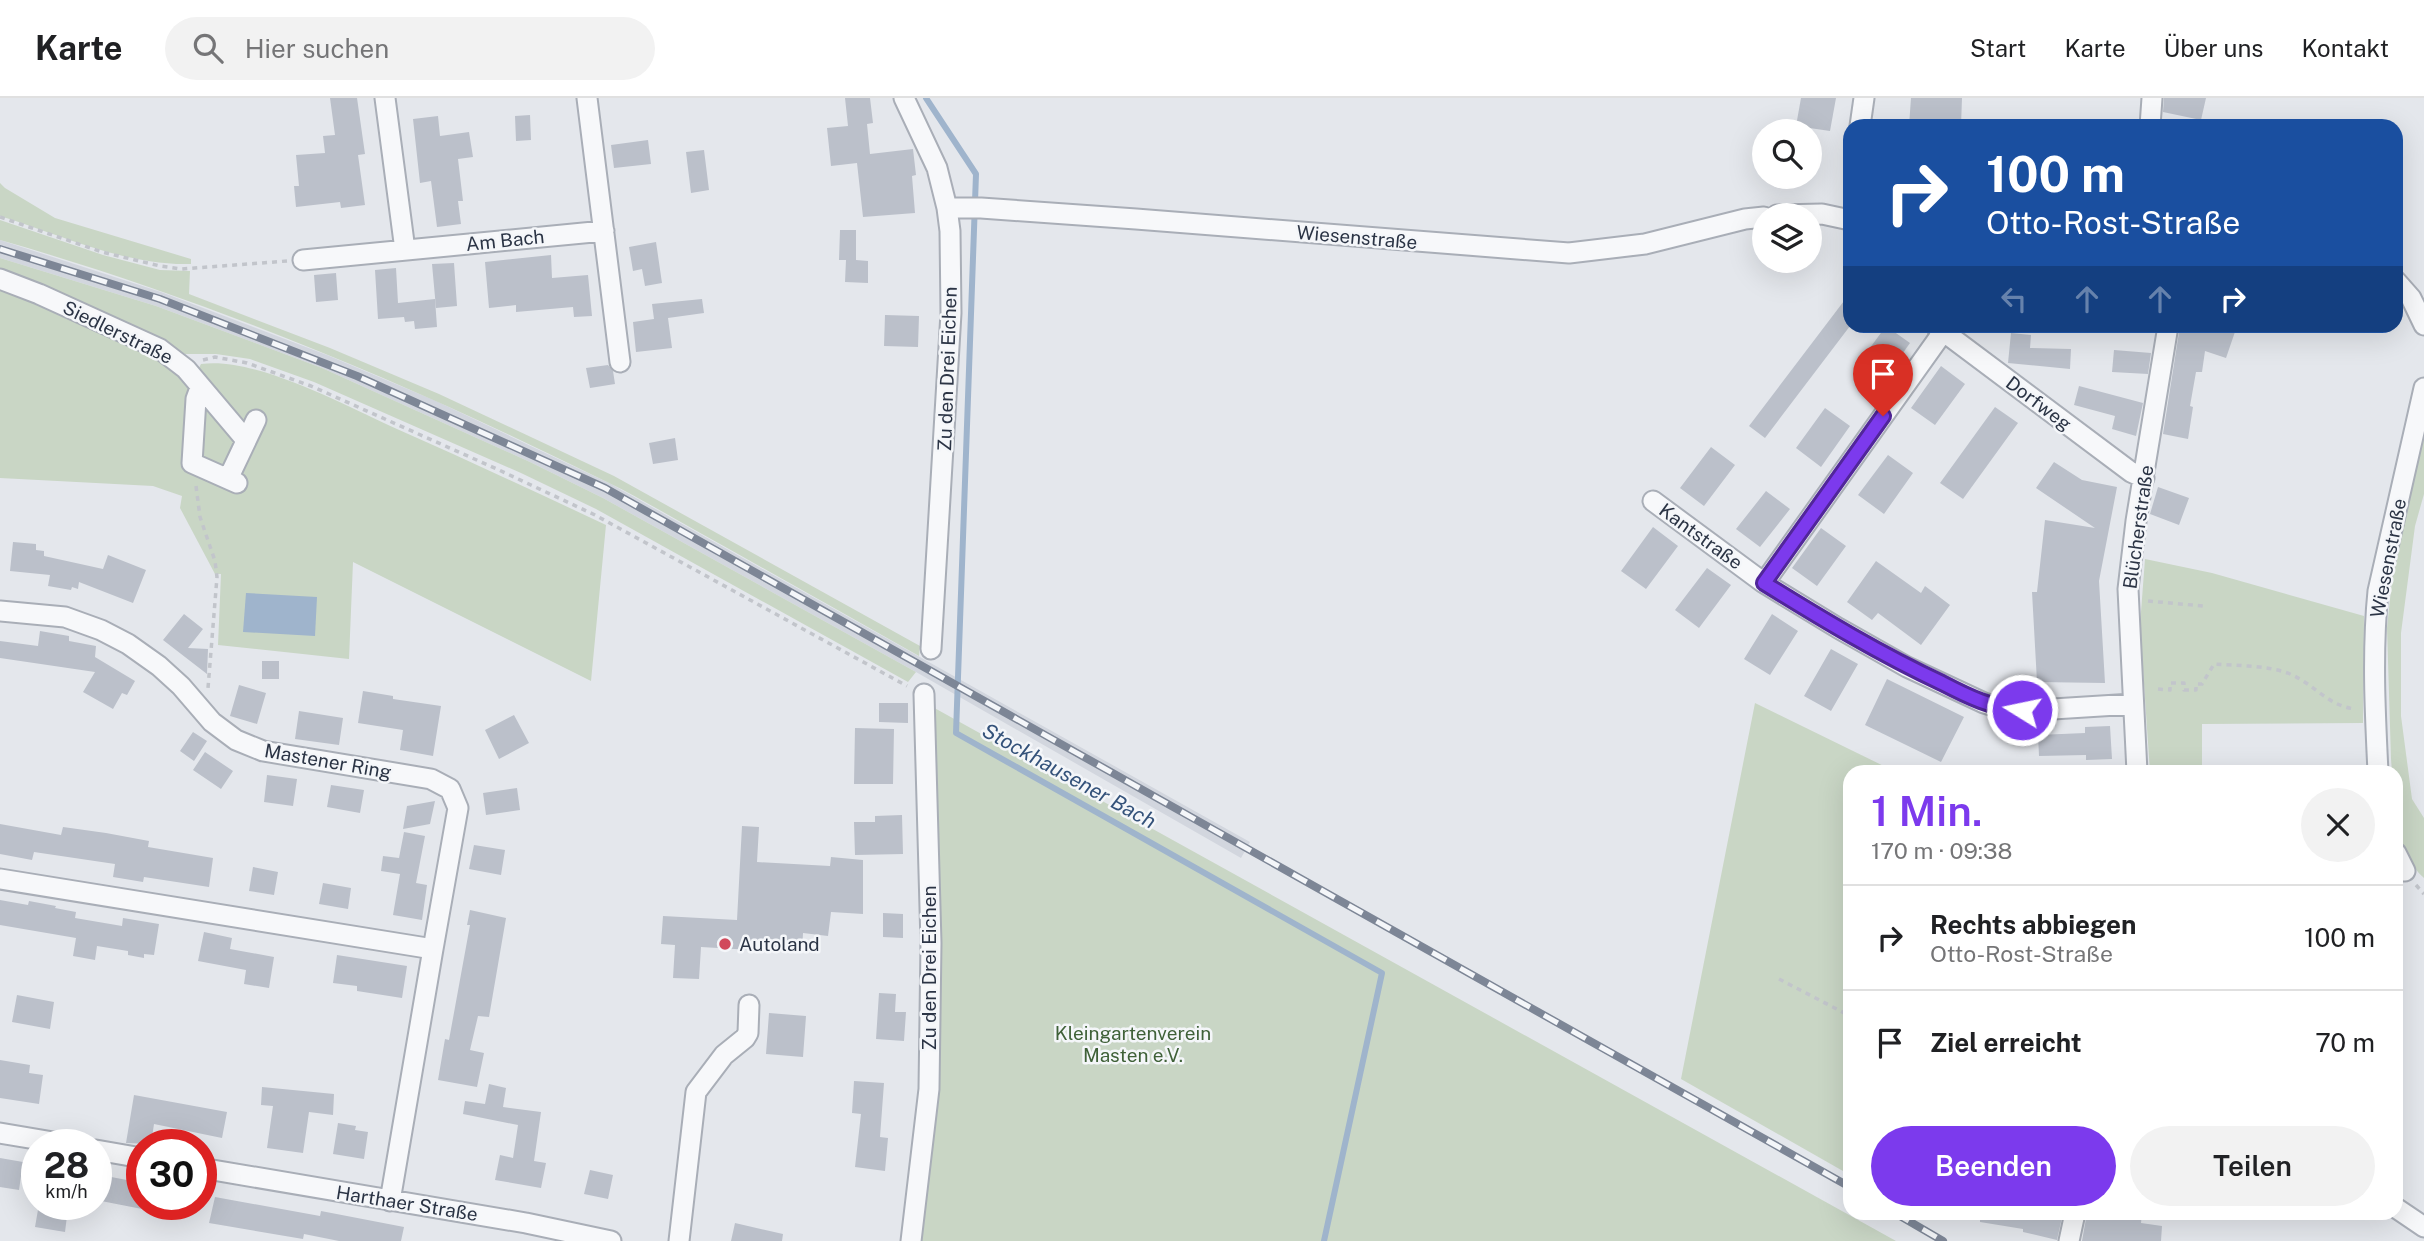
<!DOCTYPE html>
<html lang="de">
<head>
<meta charset="utf-8">
<style>
  body { margin:0; font-family:"Public Sans",sans-serif; background:#f2f2f2; color:#202124; height:100vh; display:flex; flex-direction:column; font-size:26px; white-space:nowrap }
  * { box-sizing:border-box; margin:0 }
  p { font-size:23px; color:#757577 }
  .icon { flex:none; width:38px; height:38px; fill:none; stroke:currentColor; stroke-width:2; stroke-linecap:round; stroke-linejoin:round }
  .map { position:relative; flex:1; overflow:hidden }
  .side { position:absolute; left:1843px; top:667px; width:560px; height:455px; display:flex; flex-direction:column; background:#fff; border-radius:21px; box-shadow:0 7px 28px #0002 }
  .side>* { flex:none }
  .guide { position:absolute; left:1843px; top:21px; width:560px; height:214px; border-radius:21px; box-shadow:0 7px 28px #0002; background:#1a4fa0; color:#fff; overflow:hidden }
  .tools { position:absolute; left:1752px; top:21px; display:grid; gap:14px }
  .tools a { display:grid; place-items:center; width:70px; height:70px; border-radius:50%; background:#fff; box-shadow:0 7px 28px #0002; font-size:35px }
  .speed { position:absolute; left:21px; top:1031px; display:flex; gap:14px; font-size:35px; font-weight:700; text-align:center }
  .speed>* { display:grid; place-content:center; width:91px; height:91px; border-radius:50%; background:#fff; box-shadow:0 7px 28px #0002; line-height:1 }
  .speed small { font-size:18px; font-weight:400 }
  .speed .limit { border:10px solid #d22; background:#fff; color:#111 }
  .pin { position:absolute; display:grid; place-items:center; width:60px; height:60px; color:#fff; margin:-72px -30px; border-radius:50% 50% 50% 0; rotate:-45deg; box-shadow:0 0 7px #0007 }
  .pin .icon { rotate:45deg }
  .me { position:absolute; width:77px; margin:-38px; rotate:280deg; stroke-linejoin:round; filter:drop-shadow(0 0 5px #0008) }
  .turn { display:flex; align-items:center; gap:24px; height:147px; padding:0 28px; font-size:32px }
  .turn .icon { width:91px; height:91px; stroke-width:2.5 }
  .turn b { display:block; font-size:49px; line-height:60px }
  .lanes { display:flex; align-items:center; height:66px; padding:0 28px; background:#0003; justify-content:center; gap:35px; direction:ltr }
  .lanes .off { opacity:.35 }
  .round { display:grid; place-items:center; flex:none; width:74px; height:74px; border-radius:37px; background:#f2f2f2 }
  .head { display:flex; align-items:center; justify-content:space-between; height:119px; padding:0 28px }
  h1 { font-size:42px; font-weight:600; line-height:52px; color:#7c3aed }
  .button { display:flex; gap:14px; margin-top:auto; padding:14px 28px }
  .button a { flex:1; height:80px; border-radius:42px; background:#7c3aed; color:#fff; font-size:28px; font-weight:600; line-height:80px; text-align:center }
  .button a+a { background:#f2f2f2; color:#202124 }
  ul { padding:0; list-style:none }
  li { display:flex; align-items:center; gap:21px; height:105px; padding:0 28px; border-top:2px solid #e0e0e0 }
  li div { flex:1 }
  li b { display:block; font-size:26px }
  li em { font-style:normal }
  header { display:flex; align-items:center; gap:42px; box-sizing:border-box; height:98px; padding:0 35px; background:#fff; border-bottom:2px solid #e0e0e0 }
  header strong { font-size:33px }
  nav { display:flex; gap:38px; margin-inline-start:auto; font-size:24px }
  .search { width:490px; height:63px; background:#f2f2f2; display:flex; align-items:center; gap:18px; box-sizing:border-box; padding:0 24px; border-radius:38px; color:#757577; font-size:26px }
  .map>svg:first-child { display:block }
</style>
</head>
<body>
<header>
<strong>Karte</strong>
<div class="search"><svg class="icon" aria-label="search" viewBox="0 0 24 24"><circle cx="10" cy="10" r="6"/><path d="M15 15l6 6"/></svg>Hier suchen</div>
<nav><a>Start</a><a>Karte</a><a>Über uns</a><a>Kontakt</a></nav>
</header>
<div class="map">
<svg width="2424" height="1143" viewBox="0 0 2424 1143">
  <rect width="100%" height="100%" fill="#e4e7ec"/>
  <!-- built -->
  <path fill="#d2d6de" d="M 0,142 L 161,194 L 327,257 L 436,303 L 611,386 L 1250,744 L 1241,760 L 916,574 L 603,400 L 530,364 L 322,270 L 156,208 L 0,160 Z"/>
  <!-- green -->
  <path fill="#c9d6c5" d="M 0,85 L 5,90 L 55,120 L 191,161 L 191,166 C 126,168 61,137 0,118 Z
    M 0,122 L 103,157 L 160,172 L 190,173 L 189,196 L 330,250 L 439,296 L 614,378 L 920,548 L 919,558 C 846,517 774,476 702,436 C 671,419 640,400 609,385 C 414,288 210,202 0,142 Z
    M 0,160 L 156,208 L 322,270 L 530,364 L 603,400 L 916,574 L 908,584 L 596,411 L 521,375 L 314,284 L 250,261 L 216,256 L 185,256 L 170,247 L 0,176 Z
    M 0,186 L 173,267 L 189,287 L 184,368 L 237,378 L 243,328 L 198,272 L 201,266 C 255,258 346,308 397,331 C 467,362 536,394 606,427 L 591,583 L 353,464 L 349,561 L 218,547 L 221,476 L 215,476 L 180,410 L 182,398 L 153,388 L 0,380 Z
    M 204,307 L 237,345 L 223,369 L 198,357 Z
    M 2424,323 L 2424,396 L 2415,428 L 2401,535 L 2401,618 L 2412,701 L 2424,720 L 2424,780 C 2394,753 2396,711 2396,674 L 2392,674 L 2391,661 L 2387,530 L 2392,482 Z
    M 2145,461 L 2212,475 L 2364,518 L 2363,625 L 2202,626 L 2202,674 L 2150,674 L 2140,527 Z
    M 1755,605 L 1896,674 L 1850,674 L 1850,1077 L 1681,981 Z
    M 929,607 L 1896,1143 L 921,1143 L 935,988 L 937,694 Z"/>
  <!-- water -->
  <path fill="#9fb4cc" d="M 246,495 L 317,499 L 315,538 L 243,534 Z"/>
  <g fill="none" stroke-linecap="round" stroke-linejoin="round">
    <!-- stream -->
    <path stroke="#9fb4cc" stroke-width="6" d="M 926,0 L 976,76 L 956,635 L 1382,875 L 1324,1143"/>
  </g>
  <!-- building -->
  <path fill="#bbc0ca" d="M 330,0 L 357,0 L 365,56 L 358,57 L 365,107 L 341,110 L 340,104 L 296,109 L 294,88 L 299,88 L 296,57 L 325,55 L 323,38 L 335,37 Z
    M 845,0 L 870,0 L 873,25 L 867,26 L 870,56 L 913,51 L 916,77 L 912,78 L 915,115 L 863,119 L 857,65 L 831,68 L 827,30 L 848,28 Z
    M 1801,0 L 1836,0 L 1830,33 L 1796,28 Z
    M 1911,0 L 1962,0 L 1961,28 L 1909,28 Z
    M 2164,0 L 2206,0 L 2201,22 L 2163,14 Z
    M 530,17 L 531,42 L 516,43 L 515,18 Z
    M 438,18 L 440,38 L 469,34 L 473,59 L 458,61 L 463,103 L 458,103 L 461,126 L 437,129 L 431,83 L 420,85 L 413,21 Z
    M 648,42 L 651,66 L 614,70 L 611,47 Z
    M 704,52 L 709,92 L 691,95 L 686,54 Z
    M 840,132 L 856,132 L 856,162 L 868,163 L 868,185 L 845,184 L 846,162 L 839,162 Z
    M 656,144 L 662,185 L 645,188 L 642,171 L 633,173 L 629,149 Z
    M 551,157 L 552,180 L 588,177 L 592,218 L 574,219 L 573,209 L 516,214 L 516,207 L 489,210 L 485,164 Z
    M 454,165 L 457,208 L 436,210 L 432,166 Z
    M 396,170 L 398,205 L 435,201 L 437,229 L 415,231 L 414,223 L 405,224 L 404,219 L 378,221 L 375,172 Z
    M 336,175 L 338,202 L 316,204 L 314,177 Z
    M 1850,195 L 1850,228 L 1765,340 L 1749,328 Z
    M 702,201 L 704,215 L 668,220 L 672,250 L 636,254 L 633,224 L 654,221 L 652,206 Z
    M 885,217 L 919,218 L 918,249 L 884,248 Z
    M 1886,228 L 1910,245 L 1881,286 L 1856,269 Z
    M 2180,228 L 2237,228 L 2226,260 L 2205,253 L 2202,274 L 2196,274 L 2190,308 L 2193,309 L 2188,341 L 2163,336 Z
    M 2011,235 L 2031,237 L 2030,250 L 2071,251 L 2070,271 L 2008,265 Z
    M 2114,252 L 2151,255 L 2148,276 L 2112,274 Z
    M 608,267 L 613,273 L 615,286 L 590,290 L 586,270 Z
    M 1941,268 L 1965,286 L 1935,327 L 1911,310 Z
    M 2079,288 L 2143,305 L 2136,338 L 2112,331 L 2115,318 L 2074,307 Z
    M 1995,309 L 2018,325 L 1963,401 L 1940,385 Z
    M 1825,310 L 1850,328 L 1821,369 L 1796,350 Z
    M 675,340 L 678,362 L 653,366 L 649,345 Z
    M 1711,349 L 1735,367 L 1704,408 L 1680,390 Z
    M 1888,357 L 1913,375 L 1884,416 L 1858,397 Z
    M 2054,364 L 2082,382 L 2117,389 L 2099,483 L 2105,585 L 2037,584 L 2032,494 L 2037,494 L 2045,422 L 2095,430 L 2036,390 Z
    M 2158,389 L 2189,400 L 2179,427 L 2150,416 Z
    M 1766,393 L 1790,411 L 1760,449 L 1736,431 Z
    M 1653,429 L 1678,448 L 1646,491 L 1621,473 Z
    M 1821,430 L 1846,448 L 1817,488 L 1792,470 Z
    M 13,444 L 36,446 L 36,452 L 44,453 L 44,458 L 103,471 L 108,457 L 146,472 L 133,505 L 79,484 L 78,491 L 72,489 L 71,492 L 48,488 L 50,477 L 10,473 Z
    M 1876,463 L 1921,495 L 1925,488 L 1950,507 L 1921,547 L 1878,515 L 1872,522 L 1847,504 Z
    M 1707,470 L 1731,487 L 1699,530 L 1675,512 Z
    M 184,516 L 203,531 L 188,550 L 208,551 L 207,576 L 163,542 Z
    M 1772,516 L 1798,533 L 1770,577 L 1744,561 Z
    M 40,533 L 69,538 L 69,543 L 96,548 L 95,559 L 135,583 L 127,597 L 122,595 L 113,611 L 83,594 L 95,574 L 0,560 L 0,543 L 38,548 Z
    M 1831,551 L 1858,566 L 1831,613 L 1804,598 Z
    M 262,563 L 279,563 L 279,581 L 262,581 Z
    M 1887,581 L 1964,619 L 1941,664 L 1865,627 Z
    M 239,587 L 266,595 L 257,626 L 230,618 Z
    M 363,593 L 393,598 L 393,601 L 441,608 L 433,658 L 400,652 L 403,632 L 358,625 Z
    M 879,605 L 908,605 L 908,625 L 879,624 Z
    M 299,613 L 343,620 L 339,647 L 295,641 Z
    M 514,617 L 529,645 L 499,661 L 485,632 Z
    M 2110,628 L 2112,661 L 2086,662 L 2086,657 L 2039,658 L 2038,637 L 2085,635 L 2085,629 Z
    M 855,630 L 894,631 L 893,686 L 854,686 Z
    M 193,634 L 207,643 L 194,663 L 180,653 Z
    M 205,654 L 233,673 L 221,691 L 193,672 Z
    M 267,677 L 297,681 L 293,708 L 264,704 Z
    M 331,687 L 364,692 L 360,715 L 327,709 Z
    M 517,690 L 520,712 L 486,717 L 483,695 Z
    M 435,703 L 430,726 L 403,731 L 407,708 Z
    M 902,717 L 903,756 L 855,757 L 854,724 L 875,724 L 875,718 Z
    M 0,726 L 61,737 L 63,729 L 106,735 L 149,743 L 148,749 L 213,760 L 209,789 L 144,779 L 143,784 L 113,779 L 115,766 L 34,754 L 32,762 L 0,756 Z
    M 742,728 L 759,729 L 757,764 L 830,768 L 831,759 L 863,762 L 863,816 L 831,814 L 828,838 L 803,835 L 802,855 L 701,849 L 699,881 L 673,880 L 675,847 L 661,846 L 663,818 L 737,822 Z
    M 404,734 L 425,738 L 416,785 L 427,787 L 422,822 L 393,817 L 400,776 L 381,773 L 383,758 L 399,760 Z
    M 474,747 L 505,752 L 501,777 L 469,771 Z
    M 253,769 L 278,774 L 274,797 L 249,793 Z
    M 323,785 L 351,790 L 348,811 L 319,806 Z
    M 0,802 L 28,807 L 29,803 L 56,808 L 55,810 L 76,814 L 75,820 L 122,828 L 123,820 L 159,826 L 154,857 L 144,856 L 144,860 L 128,857 L 128,853 L 97,848 L 95,862 L 73,858 L 76,840 L 0,827 Z
    M 470,812 L 506,820 L 489,919 L 478,918 L 470,952 L 484,955 L 477,989 L 438,982 L 445,941 L 449,942 L 470,827 L 467,827 Z
    M 883,815 L 903,816 L 903,840 L 883,839 Z
    M 204,834 L 232,840 L 230,851 L 274,859 L 269,890 L 244,886 L 246,872 L 198,863 Z
    M 337,857 L 407,868 L 402,900 L 357,893 L 357,888 L 333,885 Z
    M 879,895 L 896,896 L 895,914 L 906,914 L 904,943 L 876,941 Z
    M 17,897 L 54,904 L 50,931 L 12,924 Z
    M 769,915 L 806,918 L 803,959 L 766,956 Z
    M 0,962 L 30,967 L 29,975 L 43,977 L 39,1006 L 0,1000 Z
    M 854,983 L 884,985 L 880,1039 L 888,1040 L 885,1073 L 855,1069 L 861,1016 L 852,1015 Z
    M 489,986 L 506,990 L 503,1009 L 541,1014 L 534,1063 L 546,1065 L 541,1090 L 495,1082 L 500,1057 L 513,1060 L 518,1027 L 463,1016 L 465,1003 L 485,1006 Z
    M 262,989 L 334,996 L 333,1017 L 309,1014 L 303,1055 L 267,1050 L 273,1008 L 261,1007 Z
    M 134,997 L 227,1014 L 222,1040 L 154,1026 L 151,1046 L 126,1045 Z
    M 338,1025 L 356,1028 L 355,1032 L 368,1034 L 364,1061 L 333,1056 Z
    M 0,1060 L 23,1064 L 19,1092 L 0,1089 Z
    M 590,1072 L 613,1077 L 608,1101 L 584,1096 Z
    M 96,1076 L 142,1085 L 142,1111 L 96,1102 Z
    M 215,1099 L 320,1118 L 321,1113 L 404,1129 L 401,1143 L 339,1143 L 304,1136 L 303,1141 L 209,1125 Z
    M 39,1106 L 55,1106 L 54,1108 L 68,1110 L 65,1134 L 35,1129 Z
    M 1980,1115 L 2063,1115 L 2057,1142 L 2023,1134 L 2023,1131 L 1980,1124 Z
    M 2087,1115 L 2142,1115 L 2141,1125 L 2162,1128 L 2161,1143 L 2082,1143 Z
    M 735,1125 L 783,1136 L 782,1143 L 731,1143 Z"/>
  <g fill="none" stroke-linecap="round" stroke-linejoin="round">
    <!-- minor casing -->
    <g stroke="#a9aeb7" stroke-width="23">
      <path id="minor" d="M 385,0 L 405,152
        M 587,0 L 620,264
        M 904,0 L 937,70 L 947,110 L 950,133 L 951,215 L 931,551
        M 1860,28 L 1864,0
        M 2150,28 L 2152,0
        M 947,110 L 981,110 L 1136,121 L 1569,155 L 1645,146 L 1745,121 L 1764,119
        M 1777,117 L 1822,116 L 1850,122
        M 303,162 L 604,133
        M 0,181 L 39,196 L 160,251 L 186,271 L 246,342
        M 2396,183 L 2411,200 L 2424,227
        M 1936,228 L 2131,374 L 2144,380
        M 200,290 L 196,301 L 192,365 L 237,385
        M 228,381 L 256,322
        M 1653,403 L 1764,485 L 1838,530 L 1907,569 L 1984,605 L 2007,612 L 2037,612 L 2133,606
        M 1764,485 L 1943,234
        M 0,513 L 65,519 L 101,532 L 128,546 L 159,568 L 181,588 L 212,624 L 236,642 L 263,653 L 431,681 L 450,691 L 458,710 L 433,851
        M 2137,674 L 2128,491 L 2136,423 L 2168,228
        M 2378,674 C 2375,614 2372,553 2378,493 L 2424,290
        M 2396,755 L 2405,773
        M 0,781 L 433,851 L 390,1103
        M 0,1035 L 65,1046
        M 96,1052 L 142,1060
        M 201,1070 L 526,1125 L 611,1143
        M 2396,1110 L 2424,1129
        M 679,1143 L 696,994 L 724,957 L 745,940 L 748,935 L 749,907
        M 911,1143 L 929,991 L 931,845 L 924,596
        M 2069,1143 L 2075,1115"/>
    </g>
    <!-- path -->
    <path stroke="#c2c5cb" stroke-width="3.5" stroke-dasharray="5 5" stroke-linecap="butt" d="M 0,119 L 102,154 L 160,168 L 181,171 L 287,163
      M 203,262 L 215,259 L 247,265 L 311,288 L 499,372 L 595,417 L 907,588
      M 196,388 L 200,419 L 215,463 L 217,479 L 208,590
      M 2148,503 L 2203,508
      M 2158,591 L 2170,592 L 2170,585 L 2184,585 L 2184,592 L 2196,592 L 2196,586 L 2202,586 L 2214,566 C 2238,568 2268,567 2290,576 C 2314,586 2329,609 2356,611
      M 2416,787 L 2424,796
      M 1779,881 L 1850,918"/>
    <!-- minor -->
    <use href="#minor" stroke="#f7f8fa" stroke-width="19"/>
    <!-- rail casing -->
    <g stroke="#7d8696" stroke-width="8">
      <path id="rail" d="M 0,151 L 160,201 L 357,278 L 605,390 L 1850,1089
        M 1895,1115 L 1943,1143"/>
    </g>
    <!-- rail -->
    <use href="#rail" stroke="#f4f6f9" stroke-width="5" stroke-dasharray="16" stroke-linecap="butt"/>
  </g>
  <g fill="none" stroke-linecap="round" stroke-linejoin="round">
    <!-- route casing -->
    <g stroke="#51269a" stroke-width="18">
      <path id="route" d="M 1883,318 L 1764,485 C 1822,521 1880,556 1942,585 C 1967,598 1993,611 2022,612"/>
    </g>
    <!-- route -->
    <use href="#route" stroke="#7c3aed" stroke-width="12"/>
  </g>
  <!-- markers -->
  <circle fill="#d1495b" stroke="#f4f6f9" stroke-width="2.5" cx="725" cy="846" r="7"/>
  <g text-anchor="middle" stroke-width="5" stroke-linejoin="round" paint-order="stroke">
    <!-- street labels -->
    <g font-size="19" fill="#2b3445" stroke="#f4f6f9">
      <text transform="translate(1357 139) rotate(5)" y="7">Wiesenstraße</text>
      <text transform="translate(505 142) rotate(-6)" y="7">Am Bach</text>
      <text transform="translate(118 234) rotate(26)" y="7">Siedlerstraße</text>
      <text transform="translate(947 271) rotate(-88)" y="7">Zu den Drei Eichen</text>
      <text transform="translate(2039 305) rotate(37)" y="7">Dorfweg</text>
      <text transform="translate(2138 429) rotate(-82)" y="7">Blücherstraße</text>
      <text transform="translate(1701 438) rotate(36)" y="7">Kantstraße</text>
      <text transform="translate(2388 460) rotate(-79)" y="7">Wiesenstraße</text>
      <text transform="translate(328 663) rotate(10)" y="7">Mastener Ring</text>
      <text transform="translate(929 870) rotate(-90)" y="7">Zu den Drei Eichen</text>
      <text transform="translate(407 1105) rotate(9)" y="7">Harthaer Straße</text>
    </g>
    <!-- poi labels -->
    <g font-size="19" fill="#2b3445" stroke="#f4f6f9" text-anchor="start">
      <text x="739" y="853">Autoland</text>
    </g>
    <!-- park labels -->
    <g font-size="19" fill="#3f6138" stroke="#f4f6f9">
      <text x="1133" y="942">Kleingartenverein<tspan x="1133" dy="22">Masten e.V.</tspan></text>
    </g>
    <!-- water labels -->
    <g font-size="21" font-style="italic" fill="#34527a" stroke="#f4f6f9">
      <text transform="translate(1069 678) rotate(29)" y="7">Stockhausener Bach</text>
    </g>
  </g>
</svg>
<div class="tools">
<a><svg class="icon" aria-label="search" viewBox="0 0 24 24"><circle cx="10" cy="10" r="6"/><path d="M15 15l6 6"/></svg></a>
<a><svg class="icon" aria-label="layers" viewBox="0 0 24 24"><path d="M12 4l9 5-9 5-9-5zM3 14l9 5 9-5"/></svg></a>
</div>
<div class="speed"><div>28<small>km/h</small></div><div class="limit">30</div></div>
<div class="pin" style="left:1883px;top:318px;background:#d93025"><svg class="icon" aria-label="arrive" viewBox="0 0 24 24"><path d="M6 21V4h12l-3 4 3 4H6"/></svg></div>
<svg class="me" style="left:2022px;top:612px" viewBox="-20 -20 40 40"><circle r="17" fill="#7c3aed" stroke="#fff" stroke-width="3"/><path d="M0-11L8 9 0 5-8 9z" fill="#fff"/></svg>
<div class="guide">
<div class="turn"><svg class="icon" aria-label="right" viewBox="0 0 24 24"><path d="M7 20v-9h11M14 6l5 5-5 5"/></svg><div><b>100 m</b>Otto-Rost-Straße</div></div>
<div class="lanes"><svg class="icon off" aria-label="left" viewBox="0 0 24 24"><path d="M17 20v-9H6M10 6l-5 5 5 5"/></svg><svg class="icon off" aria-label="ahead" viewBox="0 0 24 24"><path d="M12 20V5M6 11l6-6 6 6"/></svg><svg class="icon off" aria-label="ahead" viewBox="0 0 24 24"><path d="M12 20V5M6 11l6-6 6 6"/></svg><svg class="icon" aria-label="right" viewBox="0 0 24 24"><path d="M7 20v-9h11M14 6l5 5-5 5"/></svg></div>
</div>
<section class="side">
<div class="head"><div><h1>1 Min.</h1><p>170 m · 09:38</p></div><a class="round"><svg class="icon" aria-label="close" viewBox="0 0 24 24"><path d="M6 6l12 12M18 6L6 18"/></svg></a></div>
<ul>
<li><svg class="icon" aria-label="right" viewBox="0 0 24 24"><path d="M7 20v-9h11M14 6l5 5-5 5"/></svg><div><b>Rechts abbiegen</b><p>Otto-Rost-Straße</p></div><em>100 m</em></li>
<li><svg class="icon" aria-label="arrive" viewBox="0 0 24 24"><path d="M6 21V4h12l-3 4 3 4H6"/></svg><div><b>Ziel erreicht</b></div><em>70 m</em></li>
</ul>
<div class="button"><a>Beenden</a><a>Teilen</a></div>
</section>
</div>
</body>
</html>
